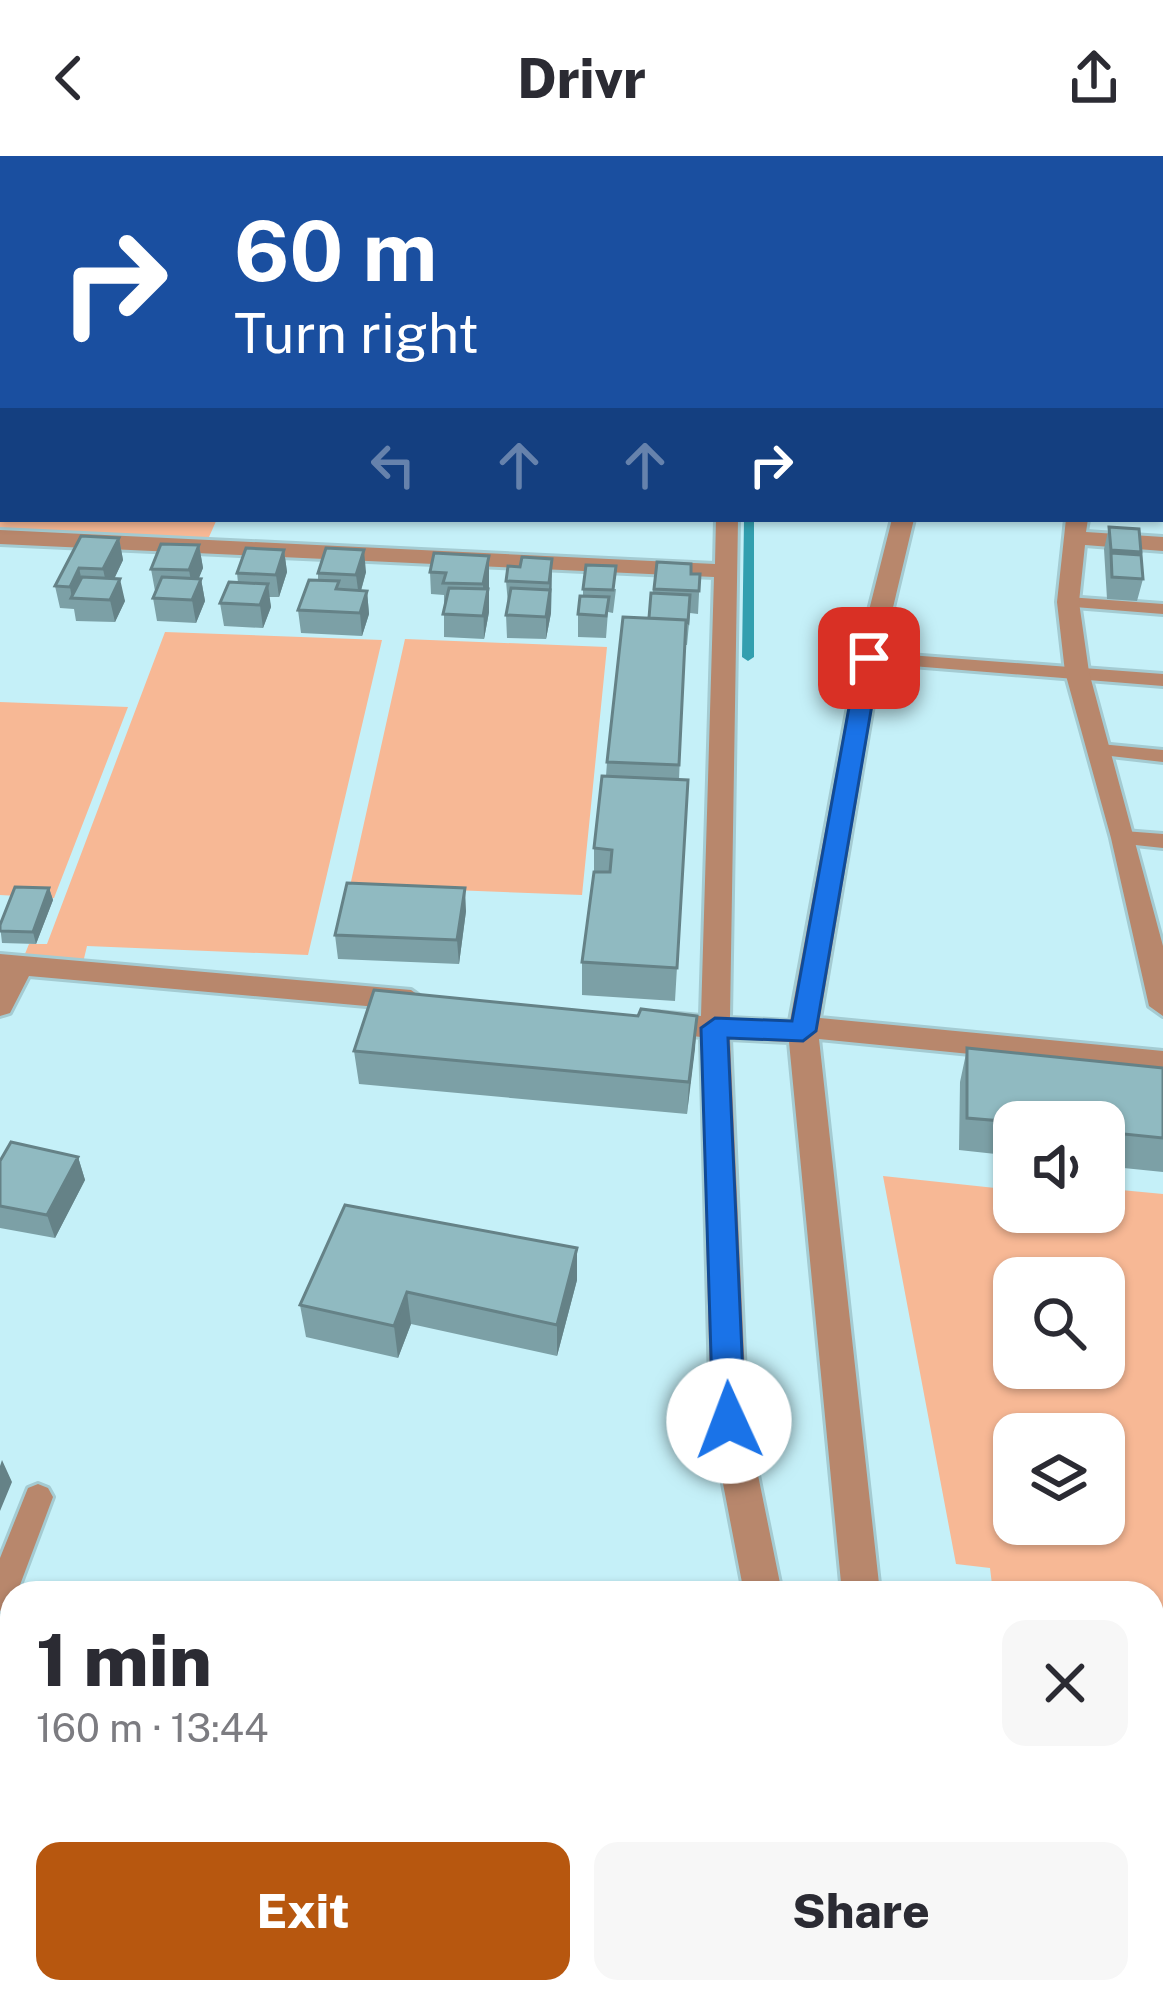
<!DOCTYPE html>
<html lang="en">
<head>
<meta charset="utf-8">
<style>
  body { margin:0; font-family:"Public Sans",sans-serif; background:#f7f7f7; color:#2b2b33; height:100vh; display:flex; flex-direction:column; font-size:45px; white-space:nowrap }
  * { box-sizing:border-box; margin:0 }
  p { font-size:39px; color:#7c7c81 }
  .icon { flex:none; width:66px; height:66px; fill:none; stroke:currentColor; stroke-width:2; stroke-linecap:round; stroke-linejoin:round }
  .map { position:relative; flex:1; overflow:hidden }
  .panel { position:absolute; left:0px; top:1425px; width:1164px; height:423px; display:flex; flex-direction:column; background:#fff; border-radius:36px 36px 0 0; box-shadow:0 3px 9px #0004 }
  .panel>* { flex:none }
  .top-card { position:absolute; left:0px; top:0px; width:1164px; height:366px; box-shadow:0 3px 9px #0004; background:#1a4fa0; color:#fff; overflow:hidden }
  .tools { position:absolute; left:993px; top:945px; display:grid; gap:24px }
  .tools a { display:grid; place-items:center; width:132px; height:132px; border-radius:24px; background:#fff; box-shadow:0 3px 9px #0004; font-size:60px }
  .pin { position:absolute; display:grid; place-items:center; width:102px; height:102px; color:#fff; margin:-51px; border-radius:24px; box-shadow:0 6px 18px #0006 }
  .me { position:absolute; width:132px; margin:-66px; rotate:358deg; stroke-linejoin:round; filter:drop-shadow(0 0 9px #0008) }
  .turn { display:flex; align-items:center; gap:42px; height:252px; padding:0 36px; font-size:54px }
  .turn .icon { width:156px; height:156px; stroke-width:2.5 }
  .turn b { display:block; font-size:84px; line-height:102px }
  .lanes { display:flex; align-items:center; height:114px; padding:0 36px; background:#0003; justify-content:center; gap:60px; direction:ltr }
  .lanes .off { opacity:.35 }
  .round { display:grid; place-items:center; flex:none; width:126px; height:126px; border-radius:24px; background:#f7f7f7 }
  .headline { display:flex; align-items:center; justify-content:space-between; height:204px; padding:0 36px }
  h1 { font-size:72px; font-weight:800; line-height:90px }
  .button { display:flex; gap:24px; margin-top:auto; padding:24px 36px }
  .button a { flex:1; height:138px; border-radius:24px; background:#b7570f; color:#fff; font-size:48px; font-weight:800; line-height:138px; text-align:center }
  .button a+a { background:#f7f7f7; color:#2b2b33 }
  header { display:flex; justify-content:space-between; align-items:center; height:156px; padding:0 36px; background:#fff; font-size:54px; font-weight:800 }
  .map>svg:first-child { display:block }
</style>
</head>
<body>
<header><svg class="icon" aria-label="back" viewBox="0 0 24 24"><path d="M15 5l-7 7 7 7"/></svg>Drivr<svg class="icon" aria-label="share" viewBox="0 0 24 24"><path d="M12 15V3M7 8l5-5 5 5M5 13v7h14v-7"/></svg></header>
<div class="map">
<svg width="1163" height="1847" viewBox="0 0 1163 1847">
  <rect width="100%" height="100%" fill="#c5f0f8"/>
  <!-- green -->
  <path fill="#f7b895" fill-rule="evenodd" d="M 0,50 L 3,363 L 217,363 L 205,390 L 0,381 Z
    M 165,476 L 382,484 L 308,799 L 87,790 L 81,815 L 20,810 L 29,788 L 47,788 Z
    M 405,483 L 607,491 L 582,739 L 350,730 Z
    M 0,546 L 128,551 L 54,742 L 0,739 Z
    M 883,1020 L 1014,1034 L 1014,1056 L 1104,1056 L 1104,1045 L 1119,1046 L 1121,1034 L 1163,1038 L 1163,1712 L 1152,1710 L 1152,1437 L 993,1437 L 990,1412 L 956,1408 ZM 1014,1122 L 1104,1122 L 1104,1212 L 1014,1212 ZM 1014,1278 L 1104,1278 L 1104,1368 L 1014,1368 Z"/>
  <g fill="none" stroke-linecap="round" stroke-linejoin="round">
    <!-- stream -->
    <path fill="#329faf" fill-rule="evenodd" d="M 745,0 L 753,0 L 753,3 L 745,3 Z
      M 744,363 L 754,363 L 754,501 L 748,505 L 742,501 Z"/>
    <!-- lane casing -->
    <g stroke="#a4cbd2" stroke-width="6">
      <path id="lane" d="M 1161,91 L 1163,91 L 1163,99 L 1161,99 Z
        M 1161,131 L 1163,131 L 1163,139 L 1161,139 Z
        M 1161,176 L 1163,176 L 1163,184 L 1161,184 Z
        M 1161,225 L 1163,225 L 1163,235 L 1161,235 Z
        M 1068,441 L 1163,448 L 1163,458 L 1062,450 L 1062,442 Z
        M 869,496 L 1163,518 L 1163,530 L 862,506 L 862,498 Z
        M 1100,588 L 1163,594 L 1163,606 L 1093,598 L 1090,594 Z
        M 1124,675 L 1163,678 L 1163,692 L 1117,687 L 1113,682 Z
        M 38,1328 L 48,1332 L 53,1341 L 17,1437 L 12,1437 L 11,1451 L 0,1455 L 0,1402 L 28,1332 Z
        M 175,1836 L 211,1836 L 208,1847 L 172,1847 Z"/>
    </g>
    <!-- street casing -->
    <g stroke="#a4cbd2" stroke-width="6">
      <path id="street" d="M 571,0 L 599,0 L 601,3 L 573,3 Z
        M 725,0 L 741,0 L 741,3 L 725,3 Z
        M 975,0 L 991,0 L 991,3 L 975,3 Z
        M 0,20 L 3,20 L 3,30 L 0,30 Z
        M 1161,46 L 1163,46 L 1163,56 L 1161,56 Z
        M 1161,281 L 1163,281 L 1163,293 L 1161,293 Z
        M 716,363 L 738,363 L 730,862 L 790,865 L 857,502 L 892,363 L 914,363 L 881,502 L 820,862 L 1163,895 L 1163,917 L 819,883 L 880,1437 L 842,1437 L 789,886 L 730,883 L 747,1265 L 782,1437 L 744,1437 L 711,1265 L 701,881 L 656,876 L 641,866 L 656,856 L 701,860 L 714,421 L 0,388 L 0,374 L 715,408 Z
        M 1066,363 L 1088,363 L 1086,376 L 1163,381 L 1163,395 L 1085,389 L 1079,446 L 1089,516 L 1163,790 L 1163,860 L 1149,850 L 1111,682 L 1065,516 L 1057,446 Z
        M 0,798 L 411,834 L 425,844 L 411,854 L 29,820 L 10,857 L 0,860 Z
        M 0,1730 L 12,1732 L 12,1774 L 0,1772 Z
        M 397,1836 L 490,1836 L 495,1847 L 402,1847 Z
        M 902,1836 L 946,1836 L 949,1847 L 905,1847 Z
        M 999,1836 L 1043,1836 L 1048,1847 L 1004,1847 Z"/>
    </g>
    <!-- lane -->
    <use href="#lane" fill="#b8876c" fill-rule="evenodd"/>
    <!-- street -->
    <use href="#street" fill="#b8876c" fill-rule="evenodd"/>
  </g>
  <!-- wall -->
  <path fill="#7ca0a6" d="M 1109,371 L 1141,396 L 1143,423 L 1137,445 L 1107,443 L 1104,393 Z
    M 119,382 L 123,404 L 114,423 L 125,445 L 115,466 L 76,465 L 74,453 L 60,452 L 55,430 Z
    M 199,389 L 203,412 L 198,423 L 201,423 L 205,445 L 196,467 L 157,465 L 153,442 L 155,435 L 151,413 Z
    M 284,394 L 287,416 L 279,441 L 269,441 L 271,451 L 263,472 L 224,470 L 220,447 L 238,427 L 237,417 Z
    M 489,400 L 489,456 L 484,483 L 444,481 L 444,439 L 431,438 L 430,416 Z
    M 552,403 L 551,457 L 546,483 L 507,482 L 506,459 L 508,448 L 506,425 L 520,411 Z
    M 657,406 L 691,418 L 700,418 L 698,458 L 690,457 L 687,489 L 685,489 L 679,623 L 688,624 L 675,845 L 582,839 L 582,806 L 594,717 L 594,692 L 606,620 L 607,606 L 649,462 Z
    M 366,416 L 361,435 L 367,435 L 369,458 L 362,480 L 301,477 L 298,454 L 318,424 L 318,417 Z
    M 583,433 L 616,433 L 613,457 L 608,456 L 606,482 L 578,481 L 578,458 L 583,440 Z
    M 49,732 L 53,744 L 36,788 L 2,787 L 0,769 Z
    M 466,755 L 459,808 L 338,803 L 335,779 Z
    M 638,860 L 697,860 L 687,958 L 359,928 L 354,895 Z
    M 967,893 L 1163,912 L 1163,1016 L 1104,1010 L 1104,966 L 1014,966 L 1014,1000 L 959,994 L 960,926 Z
    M 78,1001 L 85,1024 L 55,1082 L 0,1072 L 0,1005 Z
    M 345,1049 L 577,1124 L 557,1200 L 411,1168 L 398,1202 L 306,1181 L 300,1149 Z
    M 12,1607 L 12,1720 L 0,1718 L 0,1638 Z
    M 1071,1836 L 1152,1836 L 1163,1847 L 1071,1847 Z"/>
  <!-- shaded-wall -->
  <path fill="#658287" d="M 119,382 L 123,404 L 108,436 L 103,413 Z
    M 199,389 L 203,412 L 193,437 L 189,414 Z
    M 284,394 L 287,416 L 279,441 L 276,419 Z
    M 364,394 L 366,416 L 359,441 L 356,419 Z
    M 489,400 L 489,456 L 484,483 L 483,428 Z
    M 552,403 L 551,457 L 546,483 L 546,461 Z
    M 79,412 L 84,434 L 72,442 L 70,431 Z
    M 120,423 L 125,445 L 115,466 L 110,444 Z
    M 201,423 L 205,445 L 196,467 L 192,444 Z
    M 268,428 L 271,451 L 263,472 L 260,449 Z
    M 367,435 L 369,458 L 362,480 L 360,457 Z
    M 49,732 L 53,744 L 36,788 L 33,776 Z
    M 465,732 L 466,755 L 459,808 L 457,784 Z
    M 697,860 L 695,893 L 687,958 L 689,926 Z
    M 78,1001 L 85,1024 L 55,1082 L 47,1059 Z
    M 577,1092 L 577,1124 L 557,1200 L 557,1169 Z
    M 407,1136 L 411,1168 L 398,1202 L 394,1170 Z
    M 2,1304 L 12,1326 L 0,1355 L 0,1310 Z"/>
  <!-- building -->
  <path fill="#90bac1" stroke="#658287" stroke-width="3" d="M 1109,371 L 1139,373 L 1141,396 L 1111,394 Z
    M 81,380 L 119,382 L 103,413 L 79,412 L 70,431 L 55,430 Z
    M 161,388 L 199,389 L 189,414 L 151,413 Z
    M 246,392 L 284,394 L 276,419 L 237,417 Z
    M 326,392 L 364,394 L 356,419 L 318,417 Z
    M 434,397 L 489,400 L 483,428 L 443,427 L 446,417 L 430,416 Z
    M 1111,397 L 1141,399 L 1143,423 L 1112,421 Z
    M 522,401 L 552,403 L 549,427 L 506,425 L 508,410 L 520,411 Z
    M 657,406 L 691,408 L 691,418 L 700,418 L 699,435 L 654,433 Z
    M 586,409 L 616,410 L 613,434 L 583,433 Z
    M 82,421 L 120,423 L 110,444 L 71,442 Z
    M 162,421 L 201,423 L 192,444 L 153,442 Z
    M 309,424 L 339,425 L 336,433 L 367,435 L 360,457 L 298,454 Z
    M 229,426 L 268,428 L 260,449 L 220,447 Z
    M 449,432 L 488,433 L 483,460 L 443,458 Z
    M 511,432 L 550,434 L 546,461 L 506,459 Z
    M 651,437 L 690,439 L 688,466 L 686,464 L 649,462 Z
    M 580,440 L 609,441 L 606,460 L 578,458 Z
    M 623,461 L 686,464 L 679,609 L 607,606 Z
    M 602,620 L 688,624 L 677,812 L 582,806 L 594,716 L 610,716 L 612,694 L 594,692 Z
    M 347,727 L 465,732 L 457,784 L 335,779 Z
    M 15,731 L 49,732 L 33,776 L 0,775 L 0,769 Z
    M 374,834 L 638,860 L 641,853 L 697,860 L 689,926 L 354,895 Z
    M 967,892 L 1163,912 L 1163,982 L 1104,976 L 1104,966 L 1014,966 L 967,962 Z
    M 11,986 L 78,1001 L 47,1059 L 0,1050 L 0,1005 Z
    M 345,1049 L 577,1092 L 557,1169 L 407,1136 L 394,1170 L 300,1149 Z
    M 12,1607 L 12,1704 L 0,1702 L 0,1638 Z
    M 1152,1688 L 1163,1690 L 1163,1847 L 1084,1847 L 1085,1836 L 1152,1836 Z"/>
  <!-- route -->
  <path fill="#1a73e8" stroke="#114b97" stroke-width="3" d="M 869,496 L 880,502 L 816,875 L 803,885 L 728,882 L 745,1265 L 740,1275 L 729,1279 L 718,1275 L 713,1265 L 701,872 L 715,862 L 792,865 L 858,502 Z"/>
</svg>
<div class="tools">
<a><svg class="icon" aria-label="sound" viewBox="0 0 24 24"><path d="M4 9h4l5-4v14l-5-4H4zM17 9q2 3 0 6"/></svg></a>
<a><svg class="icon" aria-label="search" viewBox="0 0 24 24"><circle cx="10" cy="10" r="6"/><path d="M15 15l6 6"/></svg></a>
<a><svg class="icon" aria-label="layers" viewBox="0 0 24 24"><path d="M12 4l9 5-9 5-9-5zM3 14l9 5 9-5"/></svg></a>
</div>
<div class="pin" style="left:869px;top:502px;background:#d93025"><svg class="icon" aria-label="arrive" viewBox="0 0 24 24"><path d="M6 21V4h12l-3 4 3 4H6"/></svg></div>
<svg class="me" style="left:729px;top:1265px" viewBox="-20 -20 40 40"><circle r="19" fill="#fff"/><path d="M0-13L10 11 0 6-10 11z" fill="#1a73e8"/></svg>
<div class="top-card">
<div class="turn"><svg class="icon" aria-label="right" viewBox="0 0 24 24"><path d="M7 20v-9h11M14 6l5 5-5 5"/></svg><div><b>60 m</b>Turn right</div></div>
<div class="lanes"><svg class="icon off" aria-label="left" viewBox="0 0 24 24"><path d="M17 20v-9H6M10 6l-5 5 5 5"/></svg><svg class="icon off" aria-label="ahead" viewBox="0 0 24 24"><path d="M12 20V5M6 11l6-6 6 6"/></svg><svg class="icon off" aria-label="ahead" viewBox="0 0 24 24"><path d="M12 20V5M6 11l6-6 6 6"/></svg><svg class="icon" aria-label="right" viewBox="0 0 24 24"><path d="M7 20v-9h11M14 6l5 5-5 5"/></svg></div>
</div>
<section class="panel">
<div class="headline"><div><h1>1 min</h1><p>160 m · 13:44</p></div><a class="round"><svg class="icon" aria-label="close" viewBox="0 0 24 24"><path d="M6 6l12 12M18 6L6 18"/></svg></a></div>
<div class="button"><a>Exit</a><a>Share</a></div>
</section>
</div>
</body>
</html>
